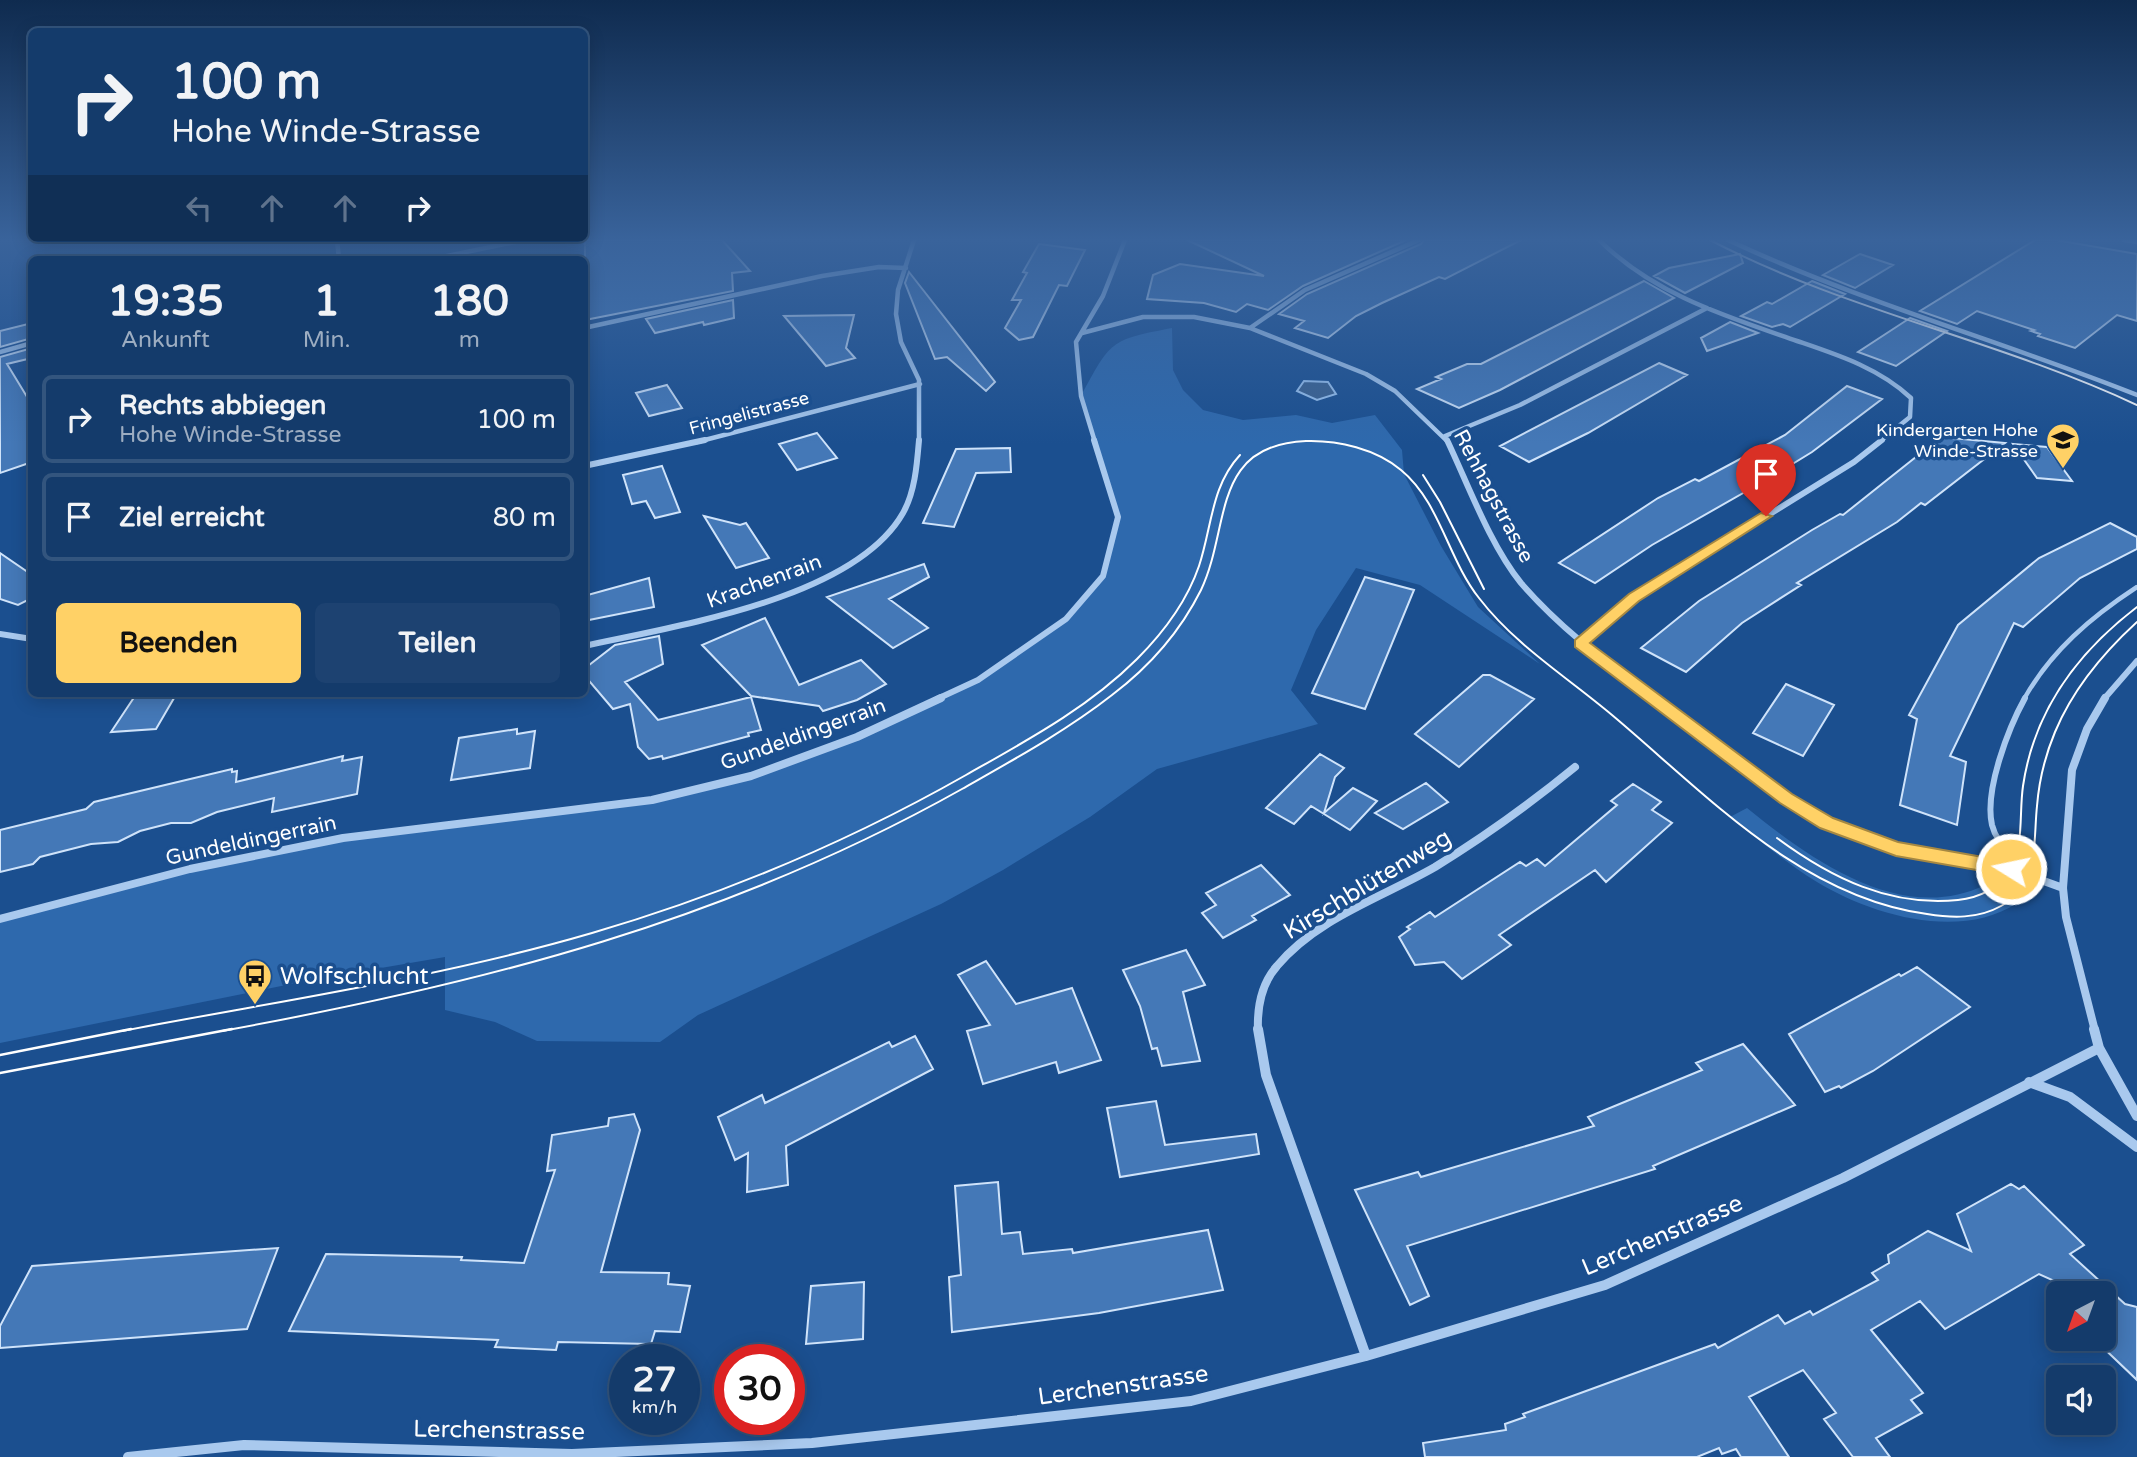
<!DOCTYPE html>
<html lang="de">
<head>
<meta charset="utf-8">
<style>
  body { margin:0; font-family:"Varela Round",sans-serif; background:#1d4271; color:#f1f3f6; height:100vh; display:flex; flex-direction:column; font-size:26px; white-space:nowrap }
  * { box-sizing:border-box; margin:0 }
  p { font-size:23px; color:#9dadc1 }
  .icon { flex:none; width:38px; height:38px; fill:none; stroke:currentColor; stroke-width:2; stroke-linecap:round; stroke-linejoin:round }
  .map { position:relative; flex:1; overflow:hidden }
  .side { position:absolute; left:28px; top:256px; width:560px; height:441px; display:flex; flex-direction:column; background:#143b6b; border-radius:10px; box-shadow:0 4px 18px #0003,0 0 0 2px #33557e }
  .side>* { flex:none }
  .banner { position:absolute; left:28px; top:28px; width:560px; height:214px; border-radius:10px; box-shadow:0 4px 18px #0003,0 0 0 2px #33557e; background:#143b6b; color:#f1f3f6; overflow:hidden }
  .needle { width:46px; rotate:221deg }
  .buttons { position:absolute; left:2046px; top:1281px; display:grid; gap:14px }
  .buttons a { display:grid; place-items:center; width:70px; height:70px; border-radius:10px; background:#143b6b; box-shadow:0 4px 18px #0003,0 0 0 2px #33557e; font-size:35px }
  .speed { position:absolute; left:609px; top:1344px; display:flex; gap:14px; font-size:35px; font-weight:700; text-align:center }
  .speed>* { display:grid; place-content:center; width:91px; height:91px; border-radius:50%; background:#143b6b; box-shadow:0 4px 18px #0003,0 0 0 2px #33557e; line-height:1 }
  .speed small { font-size:18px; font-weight:400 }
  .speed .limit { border:10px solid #d22; background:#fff; color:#111 }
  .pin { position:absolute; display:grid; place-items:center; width:60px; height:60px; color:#fff; margin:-72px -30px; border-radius:50% 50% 50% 0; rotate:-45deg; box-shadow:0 0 7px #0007 }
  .pin .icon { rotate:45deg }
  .me { position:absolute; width:77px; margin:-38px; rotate:280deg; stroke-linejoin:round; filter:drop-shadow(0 0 5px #0008) }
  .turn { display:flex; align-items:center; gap:24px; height:147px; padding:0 28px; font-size:32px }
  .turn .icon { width:91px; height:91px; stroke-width:2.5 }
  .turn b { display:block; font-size:49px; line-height:60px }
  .lanes { display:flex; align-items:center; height:66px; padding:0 28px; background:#0003; justify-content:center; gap:35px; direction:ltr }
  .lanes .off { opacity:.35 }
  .eta { display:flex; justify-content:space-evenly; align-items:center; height:119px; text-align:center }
  .eta b { font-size:42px; font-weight:700; line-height:49px }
  .button { display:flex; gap:14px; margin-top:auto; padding:14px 28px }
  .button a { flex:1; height:80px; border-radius:10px; background:#ffd166; color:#111; font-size:28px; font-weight:700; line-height:80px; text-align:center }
  .button a+a { background:#1d4271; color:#f1f3f6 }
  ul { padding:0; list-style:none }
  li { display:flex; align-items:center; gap:21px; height:88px; margin:0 14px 10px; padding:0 14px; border:4px solid #33557e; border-radius:10px }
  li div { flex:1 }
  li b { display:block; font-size:26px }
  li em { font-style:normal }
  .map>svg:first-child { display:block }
</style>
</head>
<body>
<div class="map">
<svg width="2137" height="1457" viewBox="0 0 2137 1457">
  <rect width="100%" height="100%" fill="#1b4f8f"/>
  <!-- green -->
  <path fill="#2e69ad" d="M 1172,328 L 1173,370 L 1183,390 L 1203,410 L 1243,420 L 1296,415 L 1332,423 L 1375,415 L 1402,450 L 1404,474 L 1441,546 L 1478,607 L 1540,664 L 1420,585 L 1356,568 L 1316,630 L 1291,690 L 1318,724 L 1157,769 L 1090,817 L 1003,870 L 941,904 L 698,1015 L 660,1042 L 537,1041 L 495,1022 L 445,1010 L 445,957 L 311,980 L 0,1043 L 0,919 L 190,869 L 343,838 L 652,800 L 751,776 L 857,737 L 978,680 L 1066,619 L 1103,576 L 1118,517 L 1081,396 C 1111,341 1109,340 1172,328 Z
    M 1747,808 C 1809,858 1901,926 1985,885 L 2017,903 C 1960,941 1871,915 1817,882 C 1786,863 1758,839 1730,817 Z"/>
  <!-- water -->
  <path fill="#3c6290" stroke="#9cc4f0" stroke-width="2" d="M 1304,381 L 1328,382 L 1336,394 L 1317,400 L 1297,391 Z"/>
  <!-- building -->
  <path fill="#4478b7" stroke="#cfe3fa" stroke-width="2" d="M 585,240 L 722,240 L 750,271 L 732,273 L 733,291 L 585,320 Z
    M 1187,240 L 1406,240 L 1303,286 L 1268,310 L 1247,304 L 1236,312 L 1204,303 L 1147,299 L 1153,275 L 1180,264 L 1264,276 Z
    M 1424,240 L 1521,240 L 1445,279 L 1439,277 L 1382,303 L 1356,316 L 1328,338 L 1295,328 L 1304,321 L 1279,314 L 1307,294 L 1421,244 Z
    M 2035,240 L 2056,240 L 2137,254 L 2137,321 L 2117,315 L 2075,348 L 2038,336 L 2040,334 L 2031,331 L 2034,330 L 1977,311 L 1957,324 L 1920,311 Z
    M 1039,244 L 1085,250 L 1067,286 L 1059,285 L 1033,337 L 1019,340 L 1005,328 L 1021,300 L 1012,300 L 1027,273 L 1023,272 Z
    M 1740,254 L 1743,263 L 1685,293 L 1654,276 L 1669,268 Z
    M 1860,254 L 1893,265 L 1855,288 L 1823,275 Z
    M 909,272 L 995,382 L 986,391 L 947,357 L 935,359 L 905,283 Z
    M 1644,281 L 1674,298 L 1500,390 L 1459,408 L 1417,389 L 1441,379 L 1436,377 L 1467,364 L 1481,364 Z
    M 1812,281 L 1845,294 L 1790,327 L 1783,324 L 1772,327 L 1741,316 L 1767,302 L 1772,304 Z
    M 733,300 L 734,318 L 704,325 L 703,322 L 655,333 L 646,319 Z
    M 854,315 L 846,348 L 855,358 L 826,366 L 784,316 Z
    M 1910,318 L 1947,331 L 1896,366 L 1858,352 Z
    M 1730,322 L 1758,333 L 1707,351 L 1701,338 Z
    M 32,323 L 32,338 L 0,347 L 0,331 Z
    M 32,348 L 32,358 L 7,364 L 32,405 L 32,462 L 0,473 L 0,357 Z
    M 1659,363 L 1687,375 L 1588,433 L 1529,462 L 1500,446 Z
    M 667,385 L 682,408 L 649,416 L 636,393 Z
    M 1847,386 L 1882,399 L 1812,452 L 1773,476 L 1652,545 L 1595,583 L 1559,563 L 1658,498 L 1695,479 L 1699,481 L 1785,435 Z
    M 817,433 L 837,458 L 797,470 L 779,444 Z
    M 1941,437 L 2005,443 L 1925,505 L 1921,503 L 1897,522 L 1797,583 L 1801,585 L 1742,623 L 1686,672 L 1641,648 L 1699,601 L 1812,530 L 1840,514 L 1843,515 Z
    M 2013,444 L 2047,447 L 2072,481 L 2037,478 Z
    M 1010,448 L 1011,472 L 976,473 L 954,527 L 923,523 L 956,449 Z
    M 662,466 L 680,512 L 655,518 L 646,501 L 632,504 L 623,475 Z
    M 704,516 L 740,525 L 746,523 L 769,558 L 736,568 Z
    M 2110,523 L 2137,537 L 2137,549 L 2080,578 L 2023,627 L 2014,623 L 1950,756 L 1966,762 L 1957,825 L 1900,805 L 1917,719 L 1909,715 L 1958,625 L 2039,558 Z
    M 0,553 L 32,575 L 32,598 L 18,605 L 0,599 Z
    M 924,564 L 929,577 L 889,599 L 928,628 L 893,648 L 827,597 Z
    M 1365,577 L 1414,590 L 1365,709 L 1312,693 Z
    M 649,578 L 654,607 L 584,621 L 584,596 Z
    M 765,618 L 799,685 L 861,660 L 886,684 L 857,700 L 823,711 L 819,706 L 751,696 L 702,645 Z
    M 659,636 L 663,664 L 625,682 L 658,720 L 751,697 L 761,730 L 748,733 L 749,736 L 663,759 L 662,756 L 649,759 L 638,747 L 630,704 L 613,709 L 584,675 L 584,669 L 615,645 Z
    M 1483,675 L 1490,675 L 1534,699 L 1459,767 L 1415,734 Z
    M 1786,684 L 1834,705 L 1803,756 L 1753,733 Z
    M 137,693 L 177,693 L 156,729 L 111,732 Z
    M 517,729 L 517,734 L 535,731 L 530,768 L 451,780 L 459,738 Z
    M 1320,754 L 1344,768 L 1335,777 L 1324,813 L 1353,788 L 1377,801 L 1350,830 L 1311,806 L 1294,824 L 1266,808 Z
    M 343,756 L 342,761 L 362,757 L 357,794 L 272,812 L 274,798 L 217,812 L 191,823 L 171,823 L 140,831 L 118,842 L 91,844 L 40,857 L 33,864 L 0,872 L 0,830 L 86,809 L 94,802 L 232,769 L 232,772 L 237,771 L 236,782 Z
    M 1426,783 L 1448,802 L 1403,829 L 1375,813 Z
    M 1633,784 L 1661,802 L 1652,810 L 1672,823 L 1606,882 L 1595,870 L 1499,935 L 1511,945 L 1462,979 L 1444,962 L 1415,965 L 1399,937 L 1410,929 L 1407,927 L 1430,912 L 1435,917 L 1520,862 L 1526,866 L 1537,859 L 1545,866 L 1617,805 L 1611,801 Z
    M 1261,865 L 1290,895 L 1252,916 L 1256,920 L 1223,938 L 1202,913 L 1216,905 L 1206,893 Z
    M 1186,950 L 1205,985 L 1183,992 L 1200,1061 L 1162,1066 L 1157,1048 L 1152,1049 L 1140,1006 L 1123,970 Z
    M 986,961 L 1016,1004 L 1072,988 L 1101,1060 L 1059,1073 L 1056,1062 L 983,1084 L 967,1031 L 990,1025 L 958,975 Z
    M 1917,967 L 1970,1007 L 1873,1071 L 1841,1088 L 1839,1086 L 1825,1092 L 1789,1034 L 1899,974 L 1901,976 Z
    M 915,1036 L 933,1069 L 786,1146 L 788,1185 L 747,1192 L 748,1153 L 735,1160 L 718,1117 L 762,1095 L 765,1103 L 889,1042 L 892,1047 Z
    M 1743,1044 L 1795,1105 L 1653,1166 L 1655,1169 L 1407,1246 L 1429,1296 L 1410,1305 L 1355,1190 L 1418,1172 L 1421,1177 L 1594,1126 L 1588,1117 L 1702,1070 L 1696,1063 Z
    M 1156,1101 L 1165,1145 L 1256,1134 L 1259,1154 L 1120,1177 L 1107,1108 Z
    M 634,1114 L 640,1130 L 601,1272 L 669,1273 L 668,1284 L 690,1286 L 680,1332 L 655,1331 L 651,1344 L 558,1342 L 556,1350 L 495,1347 L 498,1340 L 289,1331 L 326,1254 L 462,1257 L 461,1260 L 524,1263 L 555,1170 L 547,1171 L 552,1135 L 608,1126 L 609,1118 Z
    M 998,1182 L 1002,1234 L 1020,1232 L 1023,1254 L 1072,1249 L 1073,1253 L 1208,1230 L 1223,1290 L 1099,1313 L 952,1332 L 949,1277 L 961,1275 L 955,1186 Z
    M 2011,1184 L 2019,1189 L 2024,1186 L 2084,1245 L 2070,1254 L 2125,1304 L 2137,1307 L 2137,1380 L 2094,1339 L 2104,1339 L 2104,1293 L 2081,1293 L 2039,1274 L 1945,1329 L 1920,1301 L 1871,1330 L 1923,1393 L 1911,1400 L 1922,1413 L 1876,1438 L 1890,1457 L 1853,1457 L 1824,1419 L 1836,1413 L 1803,1370 L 1749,1397 L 1789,1457 L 1741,1457 L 1736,1449 L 1722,1454 L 1719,1448 L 1697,1457 L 1425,1457 L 1423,1443 L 1506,1430 L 1505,1424 L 1525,1417 L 1523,1414 L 1704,1348 L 1715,1344 L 1718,1348 L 1778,1315 L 1785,1324 L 1810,1311 L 1813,1315 L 1878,1280 L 1872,1273 L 1889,1263 L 1888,1255 L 1928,1231 L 1971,1251 L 1957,1214 Z
    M 278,1248 L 247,1329 L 0,1348 L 0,1326 L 32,1266 Z
    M 864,1282 L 863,1339 L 806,1344 L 811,1286 Z"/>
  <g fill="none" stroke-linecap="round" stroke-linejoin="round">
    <!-- lane-far1 -->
    <path stroke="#a9c9ee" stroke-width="4.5" d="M 2024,699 C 2051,651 2091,617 2137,587"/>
    <!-- lane -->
    <path stroke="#a9c9ee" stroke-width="6" d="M 1999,866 C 2006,835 1998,848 1992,825 C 1984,790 2009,727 2025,698"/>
    <!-- street-far3 -->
    <path stroke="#a9c9ee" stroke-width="4.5" d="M 337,240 L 339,259
      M 914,240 L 898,290 L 896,314 L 901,342 L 919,380 L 919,442
      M 1599,240 C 1655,295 1725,316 1797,341 C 1838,355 1879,368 1911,398 L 1910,417 L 1879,442
      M 1728,240 C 1860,302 2002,341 2137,395
      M 2124,240 L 2137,242
      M 432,259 L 525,240
      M 584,328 L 822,276 L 879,267 L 906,268
      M 1250,328 L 1305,290 L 1419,240
      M 1082,333 L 1143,317 L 1194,317 L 1250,328 L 1366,374 L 1395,391 L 1448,442
      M 0,352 L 32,343
      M 1445,436 L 1520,405 L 1707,308
      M 697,442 L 920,384
      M 1095,442 L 1081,396 L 1076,342 L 1103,296 L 1125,240"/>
    <!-- street-far2 -->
    <path stroke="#a9c9ee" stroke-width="6" d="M 1447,440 C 1468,484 1490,545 1521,583 C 1560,628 1607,663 1654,699
      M 584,466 L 705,440
      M 0,634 L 32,639
      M 1580,643 L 1634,598 L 1854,462 L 1882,440
      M 584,646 C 675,626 854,599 903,513 C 915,492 917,464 919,440
      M 937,699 L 978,680 L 1066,619 L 1103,576 L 1118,517 L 1094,440
      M 2104,699 L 2137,661"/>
    <!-- street-far1 -->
    <path stroke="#a9c9ee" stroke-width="8" d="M 1652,698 L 1786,799 L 1827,823 L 1875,843 L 2011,869 L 2063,888
      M 0,919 L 190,869 L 343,838 L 652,800 L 751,776 L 857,737 L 941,698
      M 1258,1031 C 1257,1007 1261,984 1277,966 C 1317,918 1383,897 1435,867 C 1484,837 1531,803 1575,767
      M 2095,1031 L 2066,917 L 2063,888 L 2072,770 L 2087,729 L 2105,698"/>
    <!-- street -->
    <path stroke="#a9c9ee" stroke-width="10" d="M 1258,1029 L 1266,1075 L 1366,1356
      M 2094,1029 L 2099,1048 L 2137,1116
      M 2029,1082 L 2070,1097 L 2137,1147
      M 128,1457 L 244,1445 L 572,1454 L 812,1443 L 1191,1401 L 1366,1356 L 1605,1285 L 1843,1178 L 2099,1048"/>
    <!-- tram-far1 -->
    <path stroke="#fff" stroke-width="2" d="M 1710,240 C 1846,311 1998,340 2137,405
      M 1423,475 L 1440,502 L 1484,589
      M 1777,838 C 1831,878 1890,907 1958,900 C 1978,898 2001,888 2011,869 C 2024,844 2019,813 2023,786 C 2034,711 2078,652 2137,607
      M 122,1031 C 279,1001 438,978 592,933 C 722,895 848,842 966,775 C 1026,741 1088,708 1137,659 C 1163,633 1187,601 1199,566 C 1212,527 1211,486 1240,455
      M 222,1031 C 486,983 727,921 962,789 C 1013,760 1066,731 1112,695 C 1149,667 1180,632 1201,590 C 1231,527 1210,445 1306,441 C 1338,440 1376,449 1401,470 C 1440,502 1448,559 1479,598 C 1515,645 1567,677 1612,715 C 1705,793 1800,897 1927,914 C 1952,918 1978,919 2001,906 C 2040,885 2033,843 2037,806 C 2039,781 2045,756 2055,732 C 2073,689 2102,654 2137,622"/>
    <!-- tram -->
    <path stroke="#fff" stroke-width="2.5" d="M 0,1055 L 131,1029
      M 0,1073 L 232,1029"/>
  </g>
  <!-- sky -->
  <linearGradient id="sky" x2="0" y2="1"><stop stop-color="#0f2b4f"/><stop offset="0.54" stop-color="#39639b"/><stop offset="1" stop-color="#39639b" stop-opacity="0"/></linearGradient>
  <rect width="2137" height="444" fill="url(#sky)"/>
  <!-- route -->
  <path fill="#ffd166" stroke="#a68842" stroke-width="2" d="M 1761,513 L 1772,516 L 1639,601 L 1590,643 L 1792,794 L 1833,818 L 1898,842 L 2011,862 L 2017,864 L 2020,869 L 2017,874 L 2011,876 L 1896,856 L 1820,828 L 1780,803 L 1575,647 L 1575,640 L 1629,594 Z"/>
  <!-- icons -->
  <defs>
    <g id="school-pin" transform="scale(1.75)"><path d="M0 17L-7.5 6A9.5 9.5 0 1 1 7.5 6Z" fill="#ffd166" stroke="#1b4f8f"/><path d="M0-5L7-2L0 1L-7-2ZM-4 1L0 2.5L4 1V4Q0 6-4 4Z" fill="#111"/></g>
    <g id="bus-pin" transform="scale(1.75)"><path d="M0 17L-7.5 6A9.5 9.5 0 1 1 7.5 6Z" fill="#ffd166" stroke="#1b4f8f"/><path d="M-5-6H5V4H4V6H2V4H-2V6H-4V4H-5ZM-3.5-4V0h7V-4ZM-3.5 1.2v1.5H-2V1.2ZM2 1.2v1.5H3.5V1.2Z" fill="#111"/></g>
  </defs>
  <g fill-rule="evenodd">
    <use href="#school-pin" x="2063" y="440"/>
    <use href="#bus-pin" x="255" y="976"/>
  </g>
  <g text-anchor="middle" stroke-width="7" stroke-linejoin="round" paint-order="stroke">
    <!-- far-street labels -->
    <g font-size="18" fill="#fff" stroke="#1b4f8f">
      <text transform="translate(749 413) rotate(-15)" y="6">Fringelistrasse</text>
    </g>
    <!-- far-poi labels -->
    <g font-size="18" fill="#fff" stroke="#1b4f8f" text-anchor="end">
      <text x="2038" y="436">Kindergarten Hohe<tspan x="2038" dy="21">Winde-Strasse</tspan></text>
    </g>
    <!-- street labels -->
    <g font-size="21" fill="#fff" stroke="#1b4f8f">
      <text transform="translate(1494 496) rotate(62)" y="7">Rehhagstrasse</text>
      <text transform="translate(764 581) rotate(-20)" y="7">Krachenrain</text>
      <text transform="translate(803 734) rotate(-20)" y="7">Gundeldingerrain</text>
      <text transform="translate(251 840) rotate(-12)" y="7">Gundeldingerrain</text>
    </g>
    <!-- near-street labels -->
    <g font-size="24" fill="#fff" stroke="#1b4f8f">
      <text transform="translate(1367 884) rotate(-31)" y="8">Kirschblütenweg</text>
      <text transform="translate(1662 1235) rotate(-23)" y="8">Lerchenstrasse</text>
      <text transform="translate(1123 1385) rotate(-8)" y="8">Lerchenstrasse</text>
      <text transform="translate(499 1430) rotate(1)" y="8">Lerchenstrasse</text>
    </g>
    <!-- near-poi labels -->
    <g font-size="24" fill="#fff" stroke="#1b4f8f" text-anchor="start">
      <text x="280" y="984">Wolfschlucht</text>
    </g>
  </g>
</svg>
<div class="buttons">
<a><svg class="needle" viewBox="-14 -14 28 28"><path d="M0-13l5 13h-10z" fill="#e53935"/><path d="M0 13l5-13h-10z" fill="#9dadc1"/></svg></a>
<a><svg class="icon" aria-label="sound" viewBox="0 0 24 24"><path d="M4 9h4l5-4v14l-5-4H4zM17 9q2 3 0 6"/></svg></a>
</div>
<div class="speed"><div>27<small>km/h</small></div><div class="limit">30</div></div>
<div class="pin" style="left:1766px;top:516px;background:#d93025"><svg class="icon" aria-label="arrive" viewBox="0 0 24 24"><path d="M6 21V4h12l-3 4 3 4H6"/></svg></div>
<svg class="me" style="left:2011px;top:869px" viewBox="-20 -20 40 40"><circle r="17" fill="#ffd166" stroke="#fff" stroke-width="3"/><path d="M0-11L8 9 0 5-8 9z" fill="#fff"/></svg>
<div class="banner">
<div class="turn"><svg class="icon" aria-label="right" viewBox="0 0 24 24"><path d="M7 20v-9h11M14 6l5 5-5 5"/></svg><div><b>100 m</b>Hohe Winde-Strasse</div></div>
<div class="lanes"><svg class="icon off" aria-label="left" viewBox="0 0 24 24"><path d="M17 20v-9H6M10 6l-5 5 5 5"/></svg><svg class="icon off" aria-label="ahead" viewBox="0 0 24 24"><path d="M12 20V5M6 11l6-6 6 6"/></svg><svg class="icon off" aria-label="ahead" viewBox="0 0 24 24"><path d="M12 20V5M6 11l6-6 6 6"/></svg><svg class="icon" aria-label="right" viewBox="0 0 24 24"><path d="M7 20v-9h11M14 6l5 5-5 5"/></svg></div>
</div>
<section class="side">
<div class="eta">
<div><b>19:35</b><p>Ankunft</p></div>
<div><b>1</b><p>Min.</p></div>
<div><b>180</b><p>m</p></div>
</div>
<ul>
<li><svg class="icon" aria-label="right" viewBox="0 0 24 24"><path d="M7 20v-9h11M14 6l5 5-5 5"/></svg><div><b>Rechts abbiegen</b><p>Hohe Winde-Strasse</p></div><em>100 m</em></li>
<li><svg class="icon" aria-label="arrive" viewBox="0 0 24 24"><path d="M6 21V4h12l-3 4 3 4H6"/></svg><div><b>Ziel erreicht</b></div><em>80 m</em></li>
</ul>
<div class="button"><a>Beenden</a><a>Teilen</a></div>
</section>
</div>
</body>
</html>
